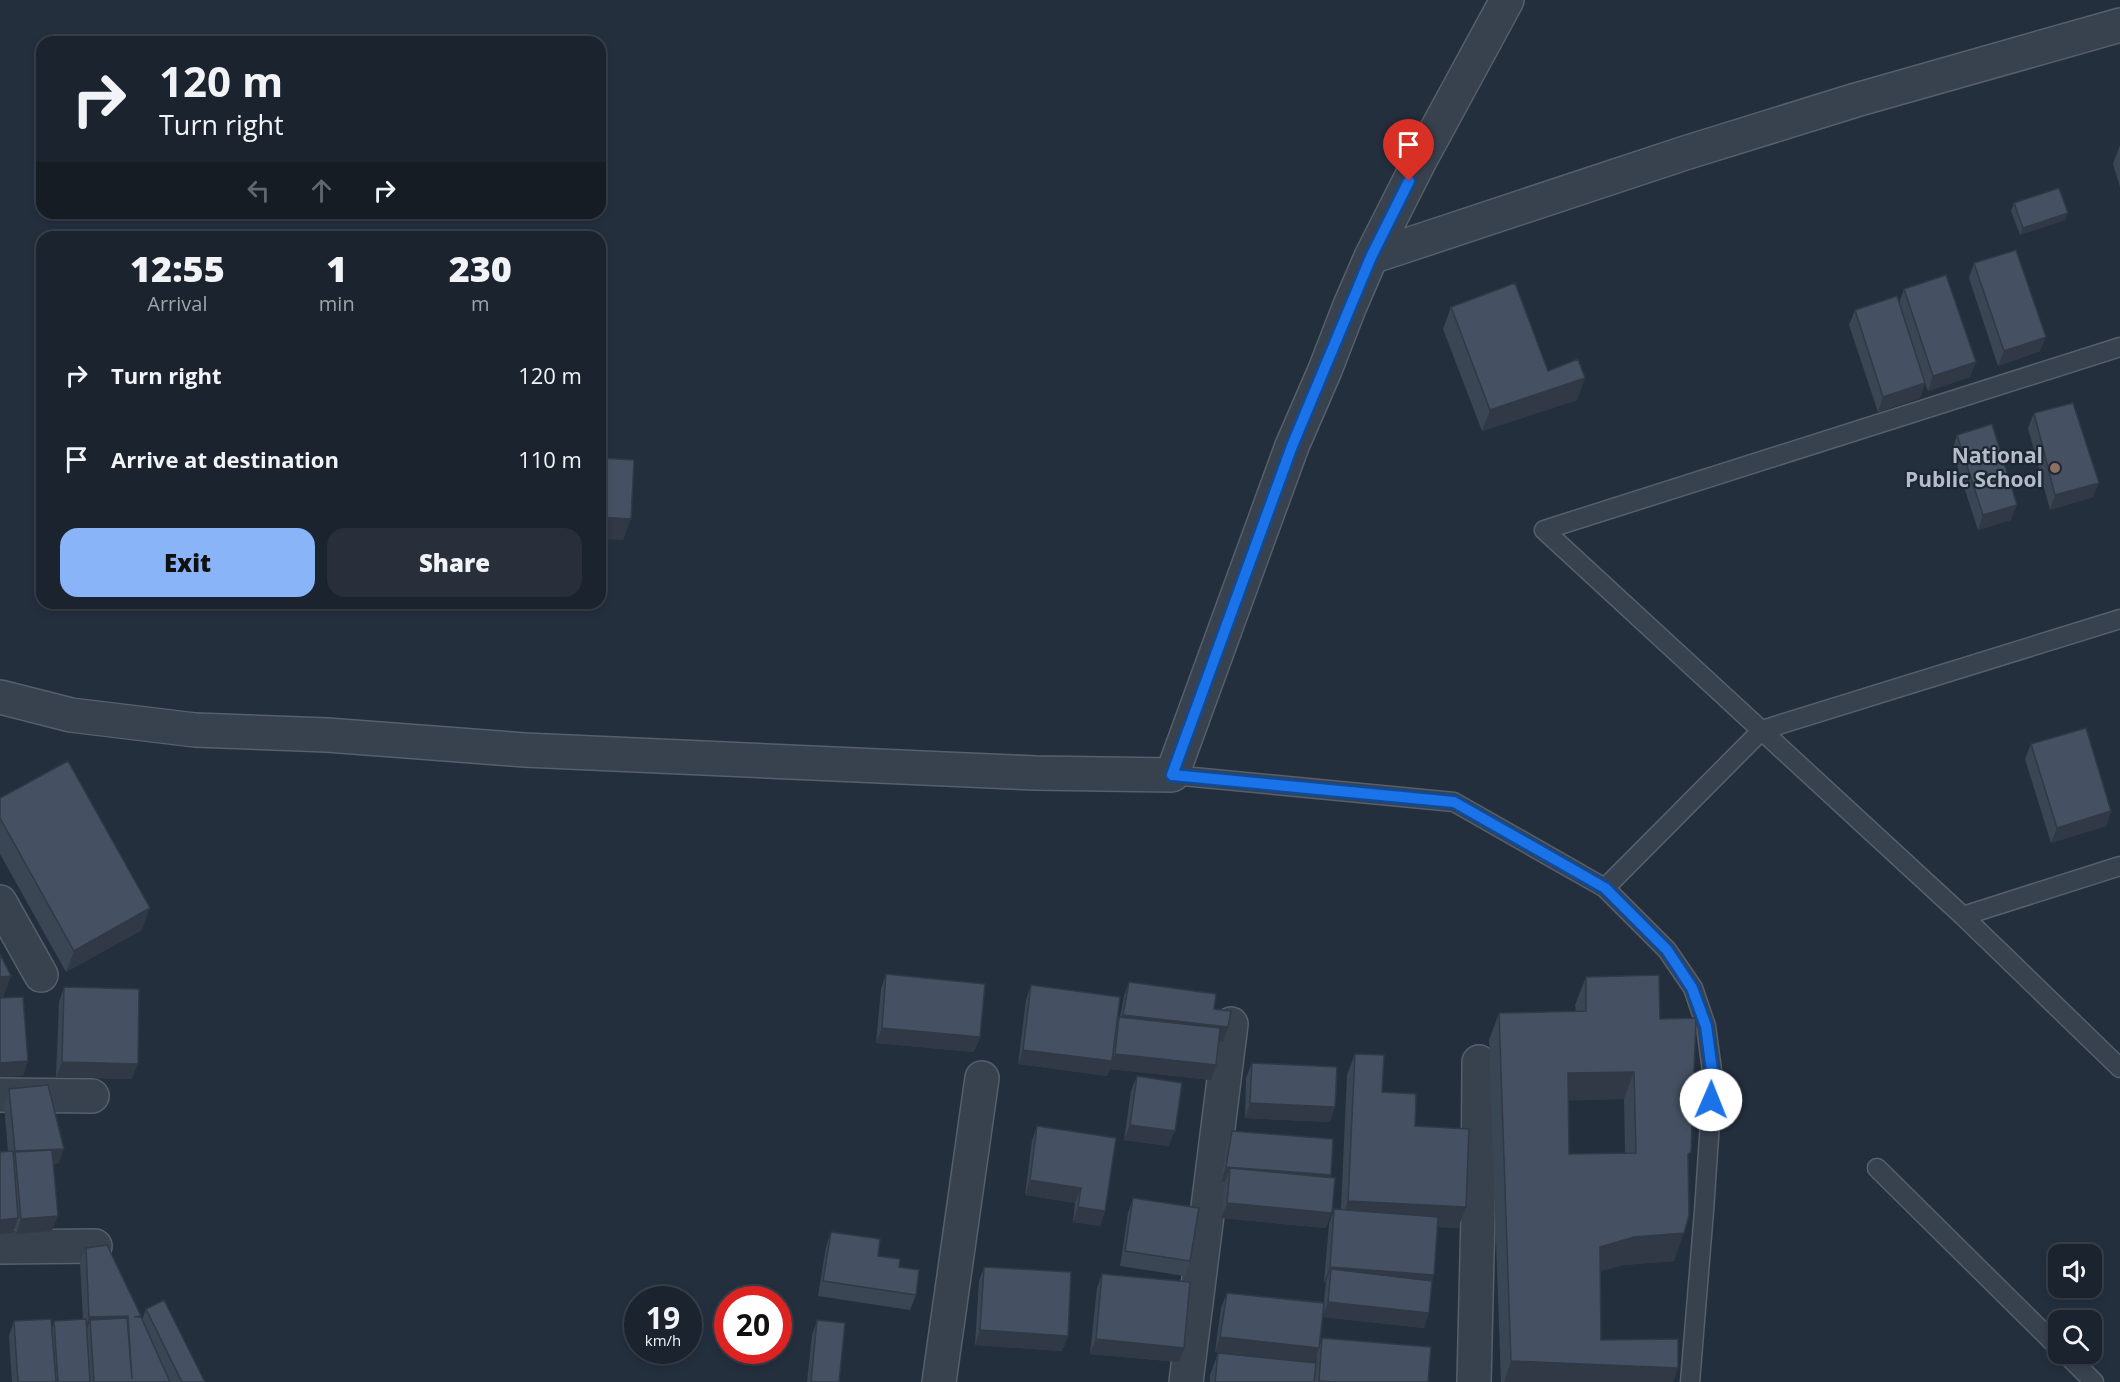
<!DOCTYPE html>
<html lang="en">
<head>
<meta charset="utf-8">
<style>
  body { margin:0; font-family:"Open Sans",sans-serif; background:#282f3a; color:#f1f3f6; height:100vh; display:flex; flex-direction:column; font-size:22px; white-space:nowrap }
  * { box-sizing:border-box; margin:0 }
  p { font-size:20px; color:#a0a4aa }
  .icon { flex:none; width:33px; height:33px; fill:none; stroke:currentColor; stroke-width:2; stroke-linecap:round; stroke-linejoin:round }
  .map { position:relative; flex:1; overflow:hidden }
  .drawer { position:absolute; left:36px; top:231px; width:570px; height:378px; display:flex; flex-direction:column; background:#1b232e; border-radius:18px; box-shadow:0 3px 9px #0003,0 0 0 2px #39404a }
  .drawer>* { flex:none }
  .hud { position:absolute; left:36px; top:36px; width:570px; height:183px; border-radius:18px; box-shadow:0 3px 9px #0003,0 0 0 2px #39404a; background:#1b232e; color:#f1f3f6; overflow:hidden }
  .tools { position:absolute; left:2048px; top:1244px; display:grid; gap:12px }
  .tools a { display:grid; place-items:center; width:54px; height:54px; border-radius:12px; background:#1b232e; box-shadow:0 3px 9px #0003,0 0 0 2px #39404a; font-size:30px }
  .speed { position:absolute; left:624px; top:1286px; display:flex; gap:12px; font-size:30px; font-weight:700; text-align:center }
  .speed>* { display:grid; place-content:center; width:78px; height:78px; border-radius:50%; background:#1b232e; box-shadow:0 3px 9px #0003,0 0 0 2px #39404a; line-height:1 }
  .speed small { font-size:15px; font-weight:400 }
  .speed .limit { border:9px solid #d22; background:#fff; color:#111 }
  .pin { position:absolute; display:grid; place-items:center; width:51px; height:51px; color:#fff; margin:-62px -26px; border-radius:50% 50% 50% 0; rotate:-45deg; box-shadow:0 0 6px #0007 }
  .pin .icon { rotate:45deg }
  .me { position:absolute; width:66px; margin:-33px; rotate:1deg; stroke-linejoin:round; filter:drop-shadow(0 0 4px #0008) }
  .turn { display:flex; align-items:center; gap:21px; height:126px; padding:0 24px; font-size:27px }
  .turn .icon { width:78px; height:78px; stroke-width:2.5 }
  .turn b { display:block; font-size:42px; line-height:51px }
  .lanes { display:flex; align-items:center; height:57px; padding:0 24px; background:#0003; justify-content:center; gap:30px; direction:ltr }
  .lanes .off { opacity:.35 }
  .eta { display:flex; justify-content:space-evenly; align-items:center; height:102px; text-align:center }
  .eta b { font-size:36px; font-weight:800; line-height:42px }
  .primary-button { display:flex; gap:12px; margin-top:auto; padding:12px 24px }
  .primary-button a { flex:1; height:69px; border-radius:18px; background:#8ab4f8; color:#111; font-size:24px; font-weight:800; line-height:69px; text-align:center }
  .primary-button a+a { background:#282f3a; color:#f1f3f6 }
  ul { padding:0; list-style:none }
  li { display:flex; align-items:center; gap:18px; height:84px; padding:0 24px }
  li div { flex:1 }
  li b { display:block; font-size:22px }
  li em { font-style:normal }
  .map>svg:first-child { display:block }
</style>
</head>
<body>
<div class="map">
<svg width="2120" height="1382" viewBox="0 0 2120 1382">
  <rect width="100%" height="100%" fill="#242f3e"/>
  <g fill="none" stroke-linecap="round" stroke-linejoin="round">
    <!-- lane casing -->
    <g stroke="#565f6c" stroke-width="21">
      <path id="lane" d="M 2120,347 L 1544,530 L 1963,916 L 2120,1068
        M 1172,775 L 1454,802 L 1605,888 L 1667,950 L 1693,988 L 1706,1026 L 1713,1078 L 1704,1211 L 1690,1382
        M 1605,888 L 1762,730 L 2120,619
        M 1963,916 L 2120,866
        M 1877,1168 L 2058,1347
        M 2065,1353 L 2094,1382"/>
    </g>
    <!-- street casing -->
    <g stroke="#565f6c" stroke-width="36">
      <path id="street" d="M 1371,257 L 1685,153 L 1856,100 L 2120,25
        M 0,697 L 71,715 L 195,730 L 327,735 L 525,750 L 1035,773 L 1172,775 L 1292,446 L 1325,370 L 1349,308 L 1371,257 L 1419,162 L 1507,0
        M 0,902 L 41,975
        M 0,1095 L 92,1096
        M 0,1247 L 95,1246
        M 939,1382 L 982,1078
        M 1186,1382 L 1231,1024
        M 1474,1382 L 1478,1215 L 1479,1062"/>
    </g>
    <!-- lane -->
    <use href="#lane" stroke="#38414e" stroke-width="18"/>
    <!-- street -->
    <use href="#street" stroke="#38414e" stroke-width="33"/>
  </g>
  <!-- wall -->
  <path fill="#3b4654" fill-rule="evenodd" d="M 2120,145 L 2120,187 L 2113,164 Z
    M 2014,203 L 2068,213 L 2065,220 L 2020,235 L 2011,211 Z
    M 1974,263 L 2040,351 L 1998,366 L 1969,278 Z
    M 1904,289 L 1970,377 L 1928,391 L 1925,383 L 1920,398 L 1878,412 L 1849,325 L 1855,310 L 1899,303 Z
    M 1451,307 L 1548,371 L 1585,378 L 1577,400 L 1482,431 L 1443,329 Z
    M 2034,413 L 2093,497 L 2050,510 L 2028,428 Z
    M 1957,435 L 2011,520 L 1978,530 L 1952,450 Z
    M 2031,744 L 2111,811 L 2106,826 L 2051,843 L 2025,759 Z
    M 0,798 L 142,930 L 66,972 L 0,854 Z
    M 886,974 L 980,1037 L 974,1052 L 876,1043 L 881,989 Z
    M 1586,977 L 1660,1019 L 1688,1160 L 1674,1261 L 1624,1265 L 1600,1271 L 1601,1340 L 1673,1382 L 1501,1382 L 1489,1040 L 1499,1013 L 1576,1012 L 1575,1005 ZM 1624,1099 L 1625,1153 L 1569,1154 L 1568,1100 Z
    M 1129,982 L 1214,1009 L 1223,1042 L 1218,1042 L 1211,1080 L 1110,1069 L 1107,1076 L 1018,1064 L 1026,1000 L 1031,985 L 1117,1023 L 1119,1017 L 1120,1017 L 1124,996 Z
    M 64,987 L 132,1079 L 56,1077 L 59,1002 Z
    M 1355,1054 L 1382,1092 L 1415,1126 L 1466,1207 L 1458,1228 L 1438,1227 L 1432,1281 L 1424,1328 L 1323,1317 L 1320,1345 L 1322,1338 L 1428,1382 L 1314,1382 L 1317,1355 L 1314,1363 L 1215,1352 L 1221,1308 L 1227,1293 L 1324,1302 L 1326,1282 L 1324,1282 L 1329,1224 L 1334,1209 L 1341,1209 L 1347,1075 Z
    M 1252,1063 L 1330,1122 L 1245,1118 L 1246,1078 Z
    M 1137,1076 L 1169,1146 L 1124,1140 L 1131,1091 Z
    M 9,1089 L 59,1163 L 53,1164 L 52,1231 L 16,1234 L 15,1228 L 13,1233 L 0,1234 L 0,1152 L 8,1151 L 4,1104 Z
    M 1037,1126 L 1105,1211 L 1100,1226 L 1073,1222 L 1075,1203 L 1025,1195 L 1032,1141 Z
    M 1232,1131 L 1330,1178 L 1326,1228 L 1221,1218 L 1225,1182 L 1221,1182 L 1226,1146 Z
    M 1133,1198 L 1190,1261 L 1185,1276 L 1120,1266 L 1128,1213 Z
    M 831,1232 L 899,1267 L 916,1295 L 910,1310 L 818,1296 L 826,1247 Z
    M 86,1248 L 141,1316 L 141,1317 L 142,1320 L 146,1309 L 205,1382 L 12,1382 L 9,1336 L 14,1321 L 52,1328 L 54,1321 L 83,1319 L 80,1262 Z
    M 984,1267 L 1068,1336 L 1062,1351 L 975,1345 L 979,1281 Z
    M 1102,1274 L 1179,1362 L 1090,1354 L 1097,1288 Z
    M 817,1320 L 839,1382 L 807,1382 L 812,1335 Z
    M 1218,1353 L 1314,1382 L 1210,1382 L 1210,1375 Z"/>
  <!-- shaded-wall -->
  <path fill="#303945" d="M 2068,213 L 2065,220 L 2020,235 L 2023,228 Z
    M 2046,337 L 2040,351 L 1998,366 L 2004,351 Z
    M 1976,362 L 1970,377 L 1928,391 L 1933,376 Z
    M 1585,378 L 1577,400 L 1482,431 L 1490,410 Z
    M 1925,383 L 1920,398 L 1878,412 L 1883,397 Z
    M 2099,483 L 2093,497 L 2050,510 L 2055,495 Z
    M 2017,505 L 2011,520 L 1978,530 L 1983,515 Z
    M 600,517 L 631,519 L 623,540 L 600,539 Z
    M 2111,811 L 2106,826 L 2051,843 L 2057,828 Z
    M 150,908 L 142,930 L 66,972 L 74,951 Z
    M 11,976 L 3,998 L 0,998 L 0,977 Z
    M 1123,1015 L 1228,1027 L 1223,1042 L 1118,1030 Z
    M 882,1028 L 980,1037 L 974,1052 L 876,1043 Z
    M 1023,1050 L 1112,1061 L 1115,1054 L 1216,1065 L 1211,1080 L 1110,1069 L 1107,1076 L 1018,1064 Z
    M 28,1061 L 23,1076 L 0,1077 L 0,1063 Z
    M 62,1062 L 138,1064 L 132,1079 L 56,1077 Z
    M 1634,1072 L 1624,1099 L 1558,1101 L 1568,1073 Z
    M 1250,1103 L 1335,1107 L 1330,1122 L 1245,1118 Z
    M 1130,1125 L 1175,1131 L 1169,1146 L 1124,1140 Z
    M 64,1149 L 59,1163 L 16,1165 L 15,1152 L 10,1166 L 15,1151 Z
    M 1226,1167 L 1331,1175 L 1326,1190 L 1230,1168 L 1225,1182 L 1221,1182 Z
    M 1030,1180 L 1081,1188 L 1075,1203 L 1025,1195 Z
    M 1348,1201 L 1466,1207 L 1458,1228 L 1340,1223 Z
    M 1227,1203 L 1332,1213 L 1326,1228 L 1221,1218 Z
    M 1078,1207 L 1105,1211 L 1100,1226 L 1073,1222 Z
    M 58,1216 L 52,1231 L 16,1234 L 21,1219 Z
    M 18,1218 L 13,1233 L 0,1234 L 0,1220 Z
    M 1684,1233 L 1674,1261 L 1624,1265 L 1589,1274 L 1600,1247 L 1634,1237 Z
    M 1330,1267 L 1434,1275 L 1428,1290 L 1331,1269 L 1326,1282 L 1324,1282 Z
    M 1328,1302 L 1429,1313 L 1424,1328 L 1322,1317 Z
    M 128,1316 L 123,1331 L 90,1320 L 86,1332 L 84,1332 L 89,1317 Z
    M 980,1330 L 1068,1336 L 1062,1351 L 975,1345 Z
    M 1220,1337 L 1319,1348 L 1314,1363 L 1215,1352 Z
    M 1096,1339 L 1184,1348 L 1179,1362 L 1090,1354 Z
    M 1511,1361 L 1678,1368 L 1673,1382 L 1504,1382 Z"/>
  <!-- building -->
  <path fill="#455162" stroke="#303945" stroke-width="1.5" fill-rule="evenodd" d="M 2059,188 L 2068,213 L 2023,228 L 2014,203 Z
    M 2016,250 L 2046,337 L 2004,351 L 1974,263 Z
    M 1946,275 L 1976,362 L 1933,376 L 1904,289 Z
    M 1515,283 L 1548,371 L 1578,359 L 1585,378 L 1490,410 L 1451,307 Z
    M 1897,296 L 1925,383 L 1883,397 L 1855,310 Z
    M 2073,403 L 2099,483 L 2055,495 L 2034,413 Z
    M 1992,424 L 2017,505 L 1983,515 L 1957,435 Z
    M 600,458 L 634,460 L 631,519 L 600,517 Z
    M 2086,728 L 2111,811 L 2057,828 L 2031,744 Z
    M 68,761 L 150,908 L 74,951 L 0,818 L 0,798 Z
    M 0,954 L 11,976 L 0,977 Z
    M 886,974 L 985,984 L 980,1037 L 882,1028 Z
    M 1659,975 L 1660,1019 L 1696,1018 L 1691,1152 L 1688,1154 L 1689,1215 L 1684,1233 L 1634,1237 L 1600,1247 L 1601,1340 L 1678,1339 L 1678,1368 L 1511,1361 L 1499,1013 L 1586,1011 L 1586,977 ZM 1634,1072 L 1636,1153 L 1569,1154 L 1568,1073 Z
    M 1129,982 L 1216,994 L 1214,1009 L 1231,1011 L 1228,1027 L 1123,1015 Z
    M 1031,985 L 1120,997 L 1112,1061 L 1023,1050 Z
    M 64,987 L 139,989 L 138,1064 L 62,1062 Z
    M 23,997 L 28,1061 L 0,1063 L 0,998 Z
    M 1119,1017 L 1220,1028 L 1216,1065 L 1115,1054 Z
    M 1355,1054 L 1384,1055 L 1382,1092 L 1416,1094 L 1415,1126 L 1469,1129 L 1466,1207 L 1348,1201 Z
    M 1252,1063 L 1337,1067 L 1335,1107 L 1250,1103 Z
    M 1137,1076 L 1182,1083 L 1175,1131 L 1130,1125 Z
    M 48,1085 L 64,1149 L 15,1151 L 9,1089 Z
    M 1037,1126 L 1116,1138 L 1105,1211 L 1078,1207 L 1081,1188 L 1030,1180 Z
    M 1232,1131 L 1333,1139 L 1331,1175 L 1226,1167 Z
    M 52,1150 L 58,1216 L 21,1219 L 15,1152 Z
    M 13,1151 L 18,1218 L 0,1220 L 0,1152 Z
    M 1230,1168 L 1335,1178 L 1332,1213 L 1227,1203 Z
    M 1133,1198 L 1199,1208 L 1190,1261 L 1125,1251 Z
    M 1334,1209 L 1438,1217 L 1434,1275 L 1330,1267 Z
    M 831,1232 L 880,1239 L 878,1256 L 900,1259 L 899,1267 L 919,1270 L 916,1295 L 823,1281 Z
    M 107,1245 L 141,1316 L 134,1317 L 141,1317 L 170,1382 L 94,1382 L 90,1320 L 127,1318 L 132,1379 L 128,1316 L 89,1317 L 86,1248 Z
    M 984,1267 L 1071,1272 L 1068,1336 L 980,1330 Z
    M 1331,1269 L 1432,1281 L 1429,1313 L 1328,1302 Z
    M 1102,1274 L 1190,1282 L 1184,1348 L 1096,1339 Z
    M 1227,1293 L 1324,1303 L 1319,1348 L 1220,1337 Z
    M 164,1300 L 205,1382 L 182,1382 L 146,1309 Z
    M 51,1319 L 56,1382 L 18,1382 L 14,1321 Z
    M 86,1319 L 90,1382 L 58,1382 L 54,1321 Z
    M 817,1320 L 845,1323 L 839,1382 L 811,1382 Z
    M 1322,1338 L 1431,1347 L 1428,1382 L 1332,1382 L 1319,1381 Z
    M 1218,1353 L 1316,1363 L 1314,1382 L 1215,1382 Z"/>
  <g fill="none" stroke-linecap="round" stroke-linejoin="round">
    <!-- route casing -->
    <g stroke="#114b97" stroke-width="15">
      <path id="route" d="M 1409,181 L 1371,257 L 1292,446 L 1172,775 L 1454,802 L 1605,888 L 1667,950 L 1692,988 L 1706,1026 L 1713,1078 L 1711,1100"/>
    </g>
    <!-- route -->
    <use href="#route" stroke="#1a73e8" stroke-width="10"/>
  </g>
  <!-- markers -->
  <circle fill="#8d6e63" stroke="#1d2633" stroke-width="2" cx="2055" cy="468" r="6"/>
  <g text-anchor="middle" stroke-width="4.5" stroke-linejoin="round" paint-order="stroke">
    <!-- poi labels -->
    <g font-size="21" font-weight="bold" fill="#b4bcc9" stroke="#1d2633" text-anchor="end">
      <text x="2043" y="463">National<tspan x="2043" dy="24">Public School</tspan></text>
    </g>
  </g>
</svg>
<div class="tools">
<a><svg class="icon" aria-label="sound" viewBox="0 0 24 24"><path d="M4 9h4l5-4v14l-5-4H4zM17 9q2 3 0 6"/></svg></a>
<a><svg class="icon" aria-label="search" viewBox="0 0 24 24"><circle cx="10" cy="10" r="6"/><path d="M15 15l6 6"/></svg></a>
</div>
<div class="speed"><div>19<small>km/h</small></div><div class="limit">20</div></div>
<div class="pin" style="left:1409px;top:181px;background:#d93025"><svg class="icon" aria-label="arrive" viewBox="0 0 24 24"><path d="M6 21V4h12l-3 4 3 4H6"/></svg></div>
<svg class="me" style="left:1711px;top:1100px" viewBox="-20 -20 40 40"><circle r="19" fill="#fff"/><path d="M0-13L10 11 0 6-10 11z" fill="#1a73e8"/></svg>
<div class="hud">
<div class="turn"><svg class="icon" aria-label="right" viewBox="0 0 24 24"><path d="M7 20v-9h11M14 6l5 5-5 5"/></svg><div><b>120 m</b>Turn right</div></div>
<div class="lanes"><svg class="icon off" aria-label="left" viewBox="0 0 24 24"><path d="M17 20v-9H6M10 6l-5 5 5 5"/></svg><svg class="icon off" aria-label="ahead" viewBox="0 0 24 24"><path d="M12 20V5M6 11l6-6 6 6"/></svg><svg class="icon" aria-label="right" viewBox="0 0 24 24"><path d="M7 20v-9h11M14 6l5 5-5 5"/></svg></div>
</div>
<section class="drawer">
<div class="eta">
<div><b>12:55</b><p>Arrival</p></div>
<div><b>1</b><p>min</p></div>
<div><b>230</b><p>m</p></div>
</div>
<ul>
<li><svg class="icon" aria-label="right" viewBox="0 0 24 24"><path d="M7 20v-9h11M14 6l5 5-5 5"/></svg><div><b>Turn right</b></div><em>120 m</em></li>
<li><svg class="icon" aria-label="arrive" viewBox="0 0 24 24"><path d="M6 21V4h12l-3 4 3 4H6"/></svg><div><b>Arrive at destination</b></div><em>110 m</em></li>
</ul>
<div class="primary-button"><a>Exit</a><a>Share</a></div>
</section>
</div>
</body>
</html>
